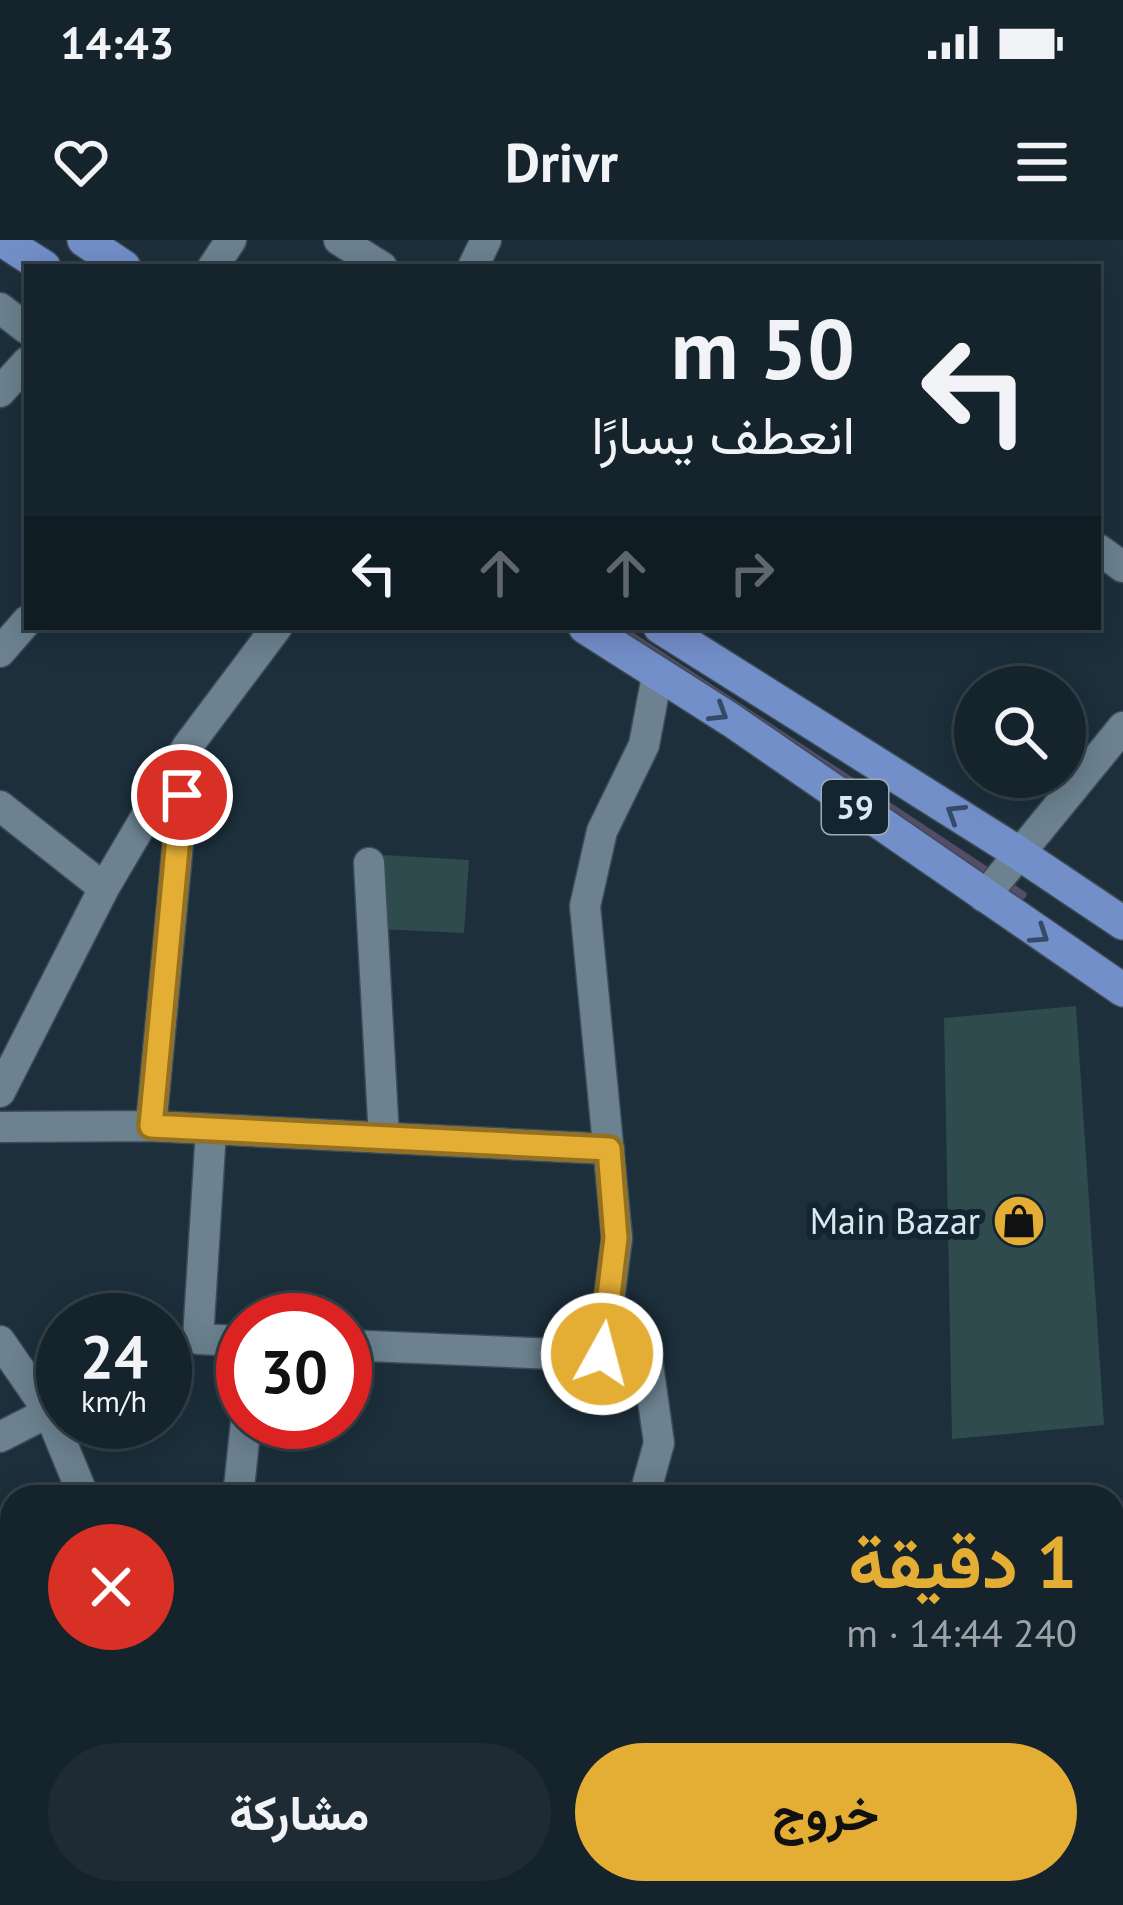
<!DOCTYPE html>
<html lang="ar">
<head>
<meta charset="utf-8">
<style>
  body { margin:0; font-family:"PT Sans",Vazirmatn,sans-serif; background:#1e2b34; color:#f1f3f6; direction:rtl; height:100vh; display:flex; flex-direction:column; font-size:45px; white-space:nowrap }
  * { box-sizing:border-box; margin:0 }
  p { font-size:39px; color:#9da4a9 }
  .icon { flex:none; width:66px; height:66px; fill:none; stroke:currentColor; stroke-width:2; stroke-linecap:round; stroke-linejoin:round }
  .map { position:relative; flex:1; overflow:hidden; direction:ltr }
  .sheet { position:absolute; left:0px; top:1245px; width:1125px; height:420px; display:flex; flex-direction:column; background:#15232c; border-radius:36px 36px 0 0; box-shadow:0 6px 30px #0003,0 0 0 3px #344048; direction:rtl }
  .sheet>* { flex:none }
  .banner { position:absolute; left:24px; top:24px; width:1077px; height:366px; border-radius:0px; box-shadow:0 6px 30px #0003,0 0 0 3px #344048; direction:rtl; background:#15232c; color:#f1f3f6; overflow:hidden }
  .fabs { position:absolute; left:954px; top:426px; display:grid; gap:24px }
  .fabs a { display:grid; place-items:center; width:132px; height:132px; border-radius:50%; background:#15232c; box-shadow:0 6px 30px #0003,0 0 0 3px #344048; font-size:60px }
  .speed { position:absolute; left:36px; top:1053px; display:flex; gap:24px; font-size:60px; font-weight:700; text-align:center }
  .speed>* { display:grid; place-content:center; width:156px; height:156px; border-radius:50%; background:#15232c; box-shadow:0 6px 30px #0003,0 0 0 3px #344048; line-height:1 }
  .speed small { font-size:30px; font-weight:400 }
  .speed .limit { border:18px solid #d22; background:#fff; color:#111 }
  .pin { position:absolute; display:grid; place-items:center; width:102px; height:102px; color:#fff; margin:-51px; border:6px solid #fff; border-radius:50%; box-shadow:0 3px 12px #0007 }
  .me { position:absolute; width:132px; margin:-66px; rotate:7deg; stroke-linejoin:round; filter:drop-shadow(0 0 9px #0008) }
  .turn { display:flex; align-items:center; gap:42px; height:252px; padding:0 48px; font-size:54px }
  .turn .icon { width:156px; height:156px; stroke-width:2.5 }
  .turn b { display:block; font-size:84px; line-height:102px }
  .lanes { display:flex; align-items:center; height:114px; padding:0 48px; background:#0003; justify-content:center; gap:60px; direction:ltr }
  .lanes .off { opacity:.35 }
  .round { display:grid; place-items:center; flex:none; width:126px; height:126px; border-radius:63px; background:#1e2b34 }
  .headline { display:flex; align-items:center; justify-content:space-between; height:204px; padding:0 48px }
  h1 { font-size:72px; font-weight:700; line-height:90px; color:#e4ae35 }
  .action { display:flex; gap:24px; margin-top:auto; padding:24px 48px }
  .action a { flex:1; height:138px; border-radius:72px; background:#e4ae35; color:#111; font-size:48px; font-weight:700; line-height:138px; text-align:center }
  .action a+a { background:#1e2b34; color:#f1f3f6 }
  .status { display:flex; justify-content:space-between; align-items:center; height:84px; padding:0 60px; background:#15232c; direction:ltr }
  .status svg { height:33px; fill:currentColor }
  header { display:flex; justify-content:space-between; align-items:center; height:156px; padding:0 48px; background:#15232c; font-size:54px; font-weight:700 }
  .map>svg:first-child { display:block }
</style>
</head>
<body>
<div class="status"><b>14:43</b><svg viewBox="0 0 49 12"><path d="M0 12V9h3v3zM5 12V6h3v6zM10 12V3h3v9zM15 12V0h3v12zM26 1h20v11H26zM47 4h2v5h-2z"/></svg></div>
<header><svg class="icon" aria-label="menu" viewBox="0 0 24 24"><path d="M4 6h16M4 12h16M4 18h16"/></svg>Drivr<svg class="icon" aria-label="heart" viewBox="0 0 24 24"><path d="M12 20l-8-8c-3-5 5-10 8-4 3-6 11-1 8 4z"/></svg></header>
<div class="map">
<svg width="1123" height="1665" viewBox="0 0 1123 1665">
  <rect width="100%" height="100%" fill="#1c2f3b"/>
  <!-- forest -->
  <path fill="#554c68" d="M 604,387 L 625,387 L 1027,653 L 1026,657 L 1021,661 Z"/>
  <!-- building -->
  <path fill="#304b4e" d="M 384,615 L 469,620 L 464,693 L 379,689 Z
    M 1076,766 L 1104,1185 L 952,1199 L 944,778 Z"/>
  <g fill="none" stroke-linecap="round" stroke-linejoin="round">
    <!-- minor casing -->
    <g stroke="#3d4d58" stroke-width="33">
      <path id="minor" d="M 339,0 L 382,27
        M 213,27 L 231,0
        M 473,27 L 486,0
        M 0,68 L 27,89
        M 0,152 L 27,122
        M 1098,309 L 1123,327
        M 0,412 L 27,381
        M 0,566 L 104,648
        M 369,623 L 384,898
        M 984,657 L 1123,487
        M 0,852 L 104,648 L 187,507 L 277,387
        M 151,886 L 186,519
        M 0,887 L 151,886 L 609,909
        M 211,890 L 198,1099 L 243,1101
        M 0,1101 L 49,1172 L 0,1197
        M 345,1105 L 647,1118 L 659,1203 L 644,1257
        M 602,1113 L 617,998 L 585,666 L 602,591 L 644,505 L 657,436
        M 49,1172 L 84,1257
        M 238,1257 L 246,1182
        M 0,1431 L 12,1427
        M 175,1665 L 185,1653"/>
    </g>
    <!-- primary casing -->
    <g stroke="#3d4d58" stroke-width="36">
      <path id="primary" d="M 2,0 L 44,27
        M 84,0 L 124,27
        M 585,387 L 731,480 L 1123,750
        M 660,387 L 1017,612 L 1123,683"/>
    </g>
    <!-- minor -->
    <use href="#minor" stroke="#6c8290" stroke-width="30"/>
    <!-- primary -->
    <use href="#primary" stroke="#738fca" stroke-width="33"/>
  </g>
  <!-- one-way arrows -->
  <defs><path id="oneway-chevron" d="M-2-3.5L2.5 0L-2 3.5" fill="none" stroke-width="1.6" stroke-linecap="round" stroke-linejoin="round" transform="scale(3)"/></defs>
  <g stroke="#354a67">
    <use href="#oneway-chevron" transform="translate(719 473) rotate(32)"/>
    <use href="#oneway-chevron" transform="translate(955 573) rotate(-148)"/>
    <use href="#oneway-chevron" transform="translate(1040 695) rotate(34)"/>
  </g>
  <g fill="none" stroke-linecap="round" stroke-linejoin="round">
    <!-- route casing -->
    <g stroke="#947122" stroke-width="30">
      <path id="route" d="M 182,555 L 151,886 L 609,909 L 616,998 L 602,1114"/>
    </g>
    <!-- route -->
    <use href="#route" stroke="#e4ae35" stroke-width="21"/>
  </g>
  <!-- icons -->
  <defs>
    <g id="shop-disc" transform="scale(2.7)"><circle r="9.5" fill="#e4ae35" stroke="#132531"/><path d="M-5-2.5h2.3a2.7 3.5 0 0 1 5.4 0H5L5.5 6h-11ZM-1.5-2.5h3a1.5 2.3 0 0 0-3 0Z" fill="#111"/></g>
  </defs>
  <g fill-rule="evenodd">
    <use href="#shop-disc" x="1019" y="981"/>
  </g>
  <g text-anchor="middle" stroke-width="12" stroke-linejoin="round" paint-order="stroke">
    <!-- shield labels -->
    <rect fill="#132531" stroke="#a0aeb7" stroke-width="3" x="822" y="540" width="66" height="54" rx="9"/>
    <g font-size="33" font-weight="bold" fill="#dce8f0">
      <text x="855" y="579">59</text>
    </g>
    <!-- poi labels -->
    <g font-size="36" fill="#dce8f0" stroke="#132531" text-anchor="end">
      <text x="980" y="994">Main Bazar</text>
    </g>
  </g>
</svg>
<div class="fabs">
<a><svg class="icon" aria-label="search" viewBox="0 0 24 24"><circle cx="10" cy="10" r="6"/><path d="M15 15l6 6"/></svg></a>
</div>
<div class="speed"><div>24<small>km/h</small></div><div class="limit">30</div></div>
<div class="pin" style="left:182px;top:555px;background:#d93025"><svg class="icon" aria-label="arrive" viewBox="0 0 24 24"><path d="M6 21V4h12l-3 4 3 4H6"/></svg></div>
<svg class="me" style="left:602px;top:1114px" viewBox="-20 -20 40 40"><circle r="17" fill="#e4ae35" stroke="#fff" stroke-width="3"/><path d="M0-11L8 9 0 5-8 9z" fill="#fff"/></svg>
<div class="banner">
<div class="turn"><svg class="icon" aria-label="left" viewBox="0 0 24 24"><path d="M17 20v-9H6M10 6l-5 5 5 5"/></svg><div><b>50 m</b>انعطف يسارًا</div></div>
<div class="lanes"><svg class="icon" aria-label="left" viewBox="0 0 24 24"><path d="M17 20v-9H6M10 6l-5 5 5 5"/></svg><svg class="icon off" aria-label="ahead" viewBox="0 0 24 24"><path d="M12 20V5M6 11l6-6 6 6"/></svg><svg class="icon off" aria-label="ahead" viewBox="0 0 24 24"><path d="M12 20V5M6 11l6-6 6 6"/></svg><svg class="icon off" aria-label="right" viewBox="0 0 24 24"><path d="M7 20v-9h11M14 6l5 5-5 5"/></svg></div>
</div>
<section class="sheet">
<div class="headline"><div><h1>1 دقيقة</h1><p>240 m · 14:44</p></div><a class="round" style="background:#d93025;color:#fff"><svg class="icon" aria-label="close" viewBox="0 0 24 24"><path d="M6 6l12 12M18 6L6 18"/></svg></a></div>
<div class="action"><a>خروج</a><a>مشاركة</a></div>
</section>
</div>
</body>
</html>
